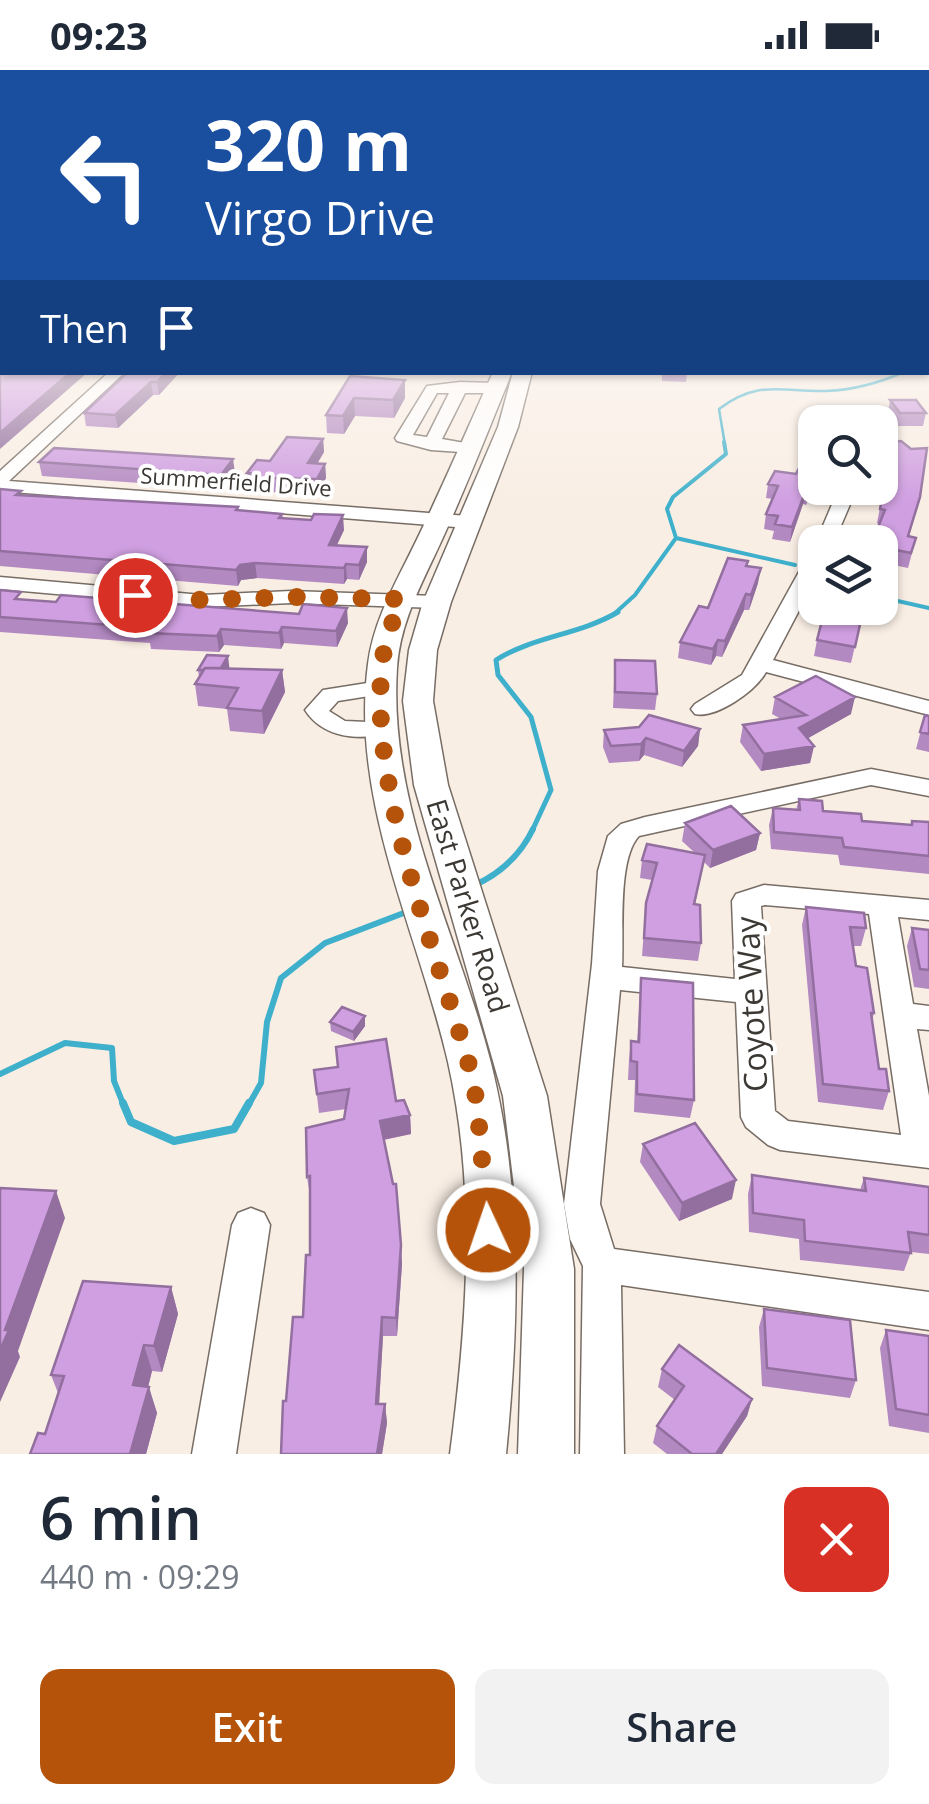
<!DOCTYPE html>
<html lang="en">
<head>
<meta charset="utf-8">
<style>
  body { margin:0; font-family:"Open Sans",sans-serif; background:#f2f2f3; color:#1f2937; height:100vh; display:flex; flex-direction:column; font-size:38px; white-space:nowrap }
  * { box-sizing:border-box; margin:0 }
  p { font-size:32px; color:#747a83 }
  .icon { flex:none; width:55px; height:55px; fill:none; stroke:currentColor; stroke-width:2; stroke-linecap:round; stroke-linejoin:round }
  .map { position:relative; height:1384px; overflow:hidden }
  .drawer { display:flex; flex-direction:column; background:#fff; flex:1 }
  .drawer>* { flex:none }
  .hud { position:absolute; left:0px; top:0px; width:930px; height:305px; box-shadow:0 2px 8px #0004; background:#1a4fa0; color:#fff; overflow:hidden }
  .tools { position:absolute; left:798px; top:335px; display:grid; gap:20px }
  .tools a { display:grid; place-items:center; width:100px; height:100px; border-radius:20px; background:#fff; box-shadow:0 2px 8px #0004; font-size:50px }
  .pin { position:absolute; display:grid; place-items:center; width:85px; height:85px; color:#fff; margin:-42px; border:5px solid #fff; border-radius:50%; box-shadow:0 2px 10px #0007 }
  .me { position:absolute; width:110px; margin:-55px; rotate:357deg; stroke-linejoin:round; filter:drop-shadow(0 0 8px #0008) }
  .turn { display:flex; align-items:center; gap:35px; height:210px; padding:0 40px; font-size:45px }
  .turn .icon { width:130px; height:130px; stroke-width:2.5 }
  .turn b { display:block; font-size:70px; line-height:85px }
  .then { display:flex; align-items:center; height:95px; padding:0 40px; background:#0003; gap:20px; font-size:38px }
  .round { display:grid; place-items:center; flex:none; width:105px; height:105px; border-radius:20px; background:#f2f2f3 }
  .head { display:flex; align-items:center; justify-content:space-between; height:170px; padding:0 40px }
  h1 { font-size:60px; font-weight:600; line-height:75px }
  .button { display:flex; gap:20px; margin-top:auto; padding:20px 40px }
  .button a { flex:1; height:115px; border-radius:20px; background:#b45309; color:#fff; font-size:40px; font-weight:600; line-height:115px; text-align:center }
  .button a+a { background:#f2f2f3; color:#1f2937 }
  .status { display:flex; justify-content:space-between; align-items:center; height:70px; padding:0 50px; background:#fff; direction:ltr }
  .status svg { height:28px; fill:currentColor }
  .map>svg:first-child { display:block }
</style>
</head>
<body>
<div class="status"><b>09:23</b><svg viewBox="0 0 49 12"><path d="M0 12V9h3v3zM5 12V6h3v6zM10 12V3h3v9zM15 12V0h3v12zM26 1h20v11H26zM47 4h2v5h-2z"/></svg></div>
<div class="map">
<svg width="929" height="1384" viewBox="0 0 929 1384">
  <rect width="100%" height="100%" fill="#f9eee4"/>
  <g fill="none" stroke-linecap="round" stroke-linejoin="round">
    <!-- stream-far4 -->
    <path stroke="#3fb0cb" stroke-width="2.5" d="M 725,375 L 719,339 C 758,309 782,322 826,321 C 853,320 879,313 904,302"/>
    <!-- stream-far3 -->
    <path stroke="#3fb0cb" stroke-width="4" d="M 676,468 L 795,495
      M 880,527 L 929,538
      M 613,545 L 635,525 L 676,468 L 667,439 L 673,427 L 726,384 L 724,372"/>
    <!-- stream-far2 -->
    <path stroke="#3fb0cb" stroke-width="5" d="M 532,761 L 551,720 L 531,647 L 498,605 L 496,590 C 534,566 579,565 618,542"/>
    <!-- stream-far1 -->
    <path stroke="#3fb0cb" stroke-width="6" d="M 475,815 C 501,803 521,784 533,759
      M 0,1004 L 65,973 L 112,978 L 114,1011 L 124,1036
      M 248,1036 L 261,1013 L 267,952 L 281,908 L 325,873 L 409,841"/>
    <!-- stream -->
    <path stroke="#3fb0cb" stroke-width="8" d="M 123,1033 L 131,1052 L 174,1071 L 234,1059 L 249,1033"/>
    <!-- minor casing -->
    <g stroke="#776d65" stroke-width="3">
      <path id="minor" d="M 109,302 L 125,302 L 9,411 L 468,446 L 477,452 L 468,458 L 0,421 L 0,401 Z
        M 460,312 L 496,313 L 504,318 L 496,323 L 465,323 L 442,369 L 476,375 L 476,383 L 431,380 L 397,371 L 395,368 L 427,316 ZM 437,323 L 449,323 L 427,367 L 413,365 Z
        M 839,418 L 857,418 L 834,472 L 816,472 Z
        M 815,485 L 815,510 L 773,590 L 929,631 L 929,645 L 766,602 C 756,621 716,649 695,644 L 691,639 L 695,634 L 742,605 L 805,491 Z
        M 0,507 L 202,525 L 291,521 L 437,526 L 447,532 L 437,538 L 291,533 L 202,537 L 0,519 Z
        M 380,611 L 388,613 L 392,618 L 388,623 L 338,631 L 329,641 L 345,651 L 390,653 L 393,658 L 390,663 C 358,671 323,668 305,640 L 323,620 Z
        M 871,699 L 929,710 L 929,726 L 871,715 L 639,766 C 617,789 624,864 622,897 L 735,909 L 732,831 L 736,824 L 764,815 L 929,830 L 929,850 L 898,847 L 913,934 L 929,936 L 929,960 L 917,959 L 929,1026 L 929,1098 L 780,1080 L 768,1075 L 746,1057 L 741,1047 L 736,932 L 620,920 L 600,1134 L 614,1179 L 929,1222 L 929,1260 L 621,1215 L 624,1384 L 580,1384 L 583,1196 L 570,1169 L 564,1134 L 592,894 L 598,801 L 608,766 L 621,754 L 645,747 ZM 765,835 L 869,844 L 901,1065 L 788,1051 L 775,1041 L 761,836 Z
        M 251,1138 L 264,1143 L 270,1155 L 236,1384 L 192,1384 L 232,1155 L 238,1143 Z"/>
    </g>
    <!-- major casing -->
    <g stroke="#776d65" stroke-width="3">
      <path id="major" d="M 493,302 L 512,302 C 490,356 469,410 445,463 C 426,506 400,549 397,598 C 388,737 457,861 491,993 C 523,1121 519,1253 506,1384 L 450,1384 C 467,1254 477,1121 448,992 C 418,861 350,732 368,594 C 374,546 401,504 421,461 C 446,409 469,355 493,302 Z
        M 513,302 L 532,302 L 518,357 L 451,532 L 437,580 L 433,631 L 448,715 L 547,1026 L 574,1199 L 574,1384 L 518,1384 L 524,1199 L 503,1026 L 414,715 L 403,631 L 409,580 L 423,532 L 498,357 Z"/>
    </g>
    <!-- minor -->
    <use href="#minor" fill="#fff" fill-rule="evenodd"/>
    <!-- major -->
    <use href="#major" fill="#fff" fill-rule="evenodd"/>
  </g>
  <!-- wall -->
  <path fill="#b389c2" d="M 128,302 L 180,302 L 159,325 L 153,325 L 118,358 L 86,356 L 84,343 Z
    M 662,302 L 687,302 L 686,312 L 662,311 Z
    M 350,306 L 405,310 L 405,328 L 394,348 L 355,346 L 344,364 L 327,363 L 326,345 Z
    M 890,330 L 926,343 L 923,356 L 897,356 L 888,343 Z
    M 323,369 L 324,382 L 317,394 L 325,394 L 326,408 L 318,423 L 258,422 L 257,418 L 248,417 L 247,403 L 270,391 Z
    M 901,371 L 920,427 L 909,467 L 916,468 L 908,498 L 888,494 L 885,505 L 880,504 L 880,472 L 874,467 L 879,454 L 877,453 L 888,397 L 880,390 L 880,373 Z
    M 39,392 L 235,403 L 223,419 L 42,406 Z
    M 815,398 L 806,435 L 803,434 L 790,472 L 772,469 L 774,461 L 764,459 L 766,444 L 773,429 L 766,428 L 768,414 Z
    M 0,419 L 22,425 L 238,437 L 239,441 L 282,444 L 283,448 L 344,460 L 337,475 L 367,492 L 359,510 L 347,509 L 344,514 L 257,508 L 241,510 L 238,516 L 0,496 Z
    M 747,496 L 758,513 L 749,540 L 744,540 L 722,587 L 716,586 L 711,595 L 678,588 L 680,572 L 708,538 Z
    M 0,520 L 23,530 L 348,553 L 337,577 L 284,573 L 281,579 L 224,575 L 219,582 L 151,579 L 150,573 L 0,562 Z
    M 861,550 L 851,593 L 814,586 L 817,570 Z
    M 615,590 L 657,624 L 655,640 L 613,638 Z
    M 229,598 L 282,600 L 285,622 L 264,664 L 230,661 L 227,639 L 198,636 L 195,614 L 199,607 L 198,600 Z
    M 775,627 L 851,644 L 808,668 L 814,676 L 810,693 L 761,701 L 740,672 L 743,655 L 781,649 L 772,644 Z
    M 925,645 L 929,646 L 929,682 L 916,679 Z
    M 700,659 L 698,676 L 682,697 L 644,685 L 639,691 L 609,693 L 603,677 L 604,660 Z
    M 799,729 L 823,741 L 862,751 L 911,755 L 912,751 L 929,752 L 929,804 L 840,795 L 838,785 L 771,779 L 769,755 L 773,738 L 796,740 Z
    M 685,753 L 760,763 L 756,780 L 710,798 L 704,792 L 695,834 L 701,873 L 698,891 L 642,886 L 646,833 L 652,810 L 640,808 L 642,790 L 695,783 L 682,771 Z
    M 806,837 L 866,858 L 861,876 L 853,876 L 856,896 L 874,943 L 872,951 L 879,999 L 889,1021 L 883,1040 L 818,1032 L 802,855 Z
    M 912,858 L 929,860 L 929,919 L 914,917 L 907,876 Z
    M 641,908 L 694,1030 L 690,1048 L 634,1042 L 635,1010 L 628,1010 L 629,989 L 631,971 L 637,972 Z
    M 330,952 L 365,956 L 354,971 L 331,961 Z
    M 314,1000 L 396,1031 L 410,1045 L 411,1064 L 384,1070 L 402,1194 L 397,1266 L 383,1266 L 379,1334 L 385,1334 L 387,1353 L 382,1384 L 281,1384 L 286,1331 L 303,1247 L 310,1185 L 310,1126 L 307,1107 L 344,1049 L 346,1039 L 319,1043 Z
    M 643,1074 L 732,1129 L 679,1151 L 640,1092 Z
    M 752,1105 L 860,1120 L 864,1108 L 929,1117 L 929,1184 L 911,1182 L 904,1201 L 800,1190 L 799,1169 L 749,1162 L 748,1124 Z
    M 171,1217 L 178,1244 L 162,1302 L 152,1301 L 148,1317 L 157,1343 L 146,1384 L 30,1384 L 45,1364 L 58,1323 L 51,1305 Z
    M 764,1239 L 856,1310 L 850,1328 L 762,1316 L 759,1257 Z
    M 886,1260 L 929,1266 L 929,1363 L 889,1356 L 880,1278 Z
    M 662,1299 L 752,1329 L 747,1346 L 722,1384 L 667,1384 L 653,1373 L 657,1356 L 675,1330 L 658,1317 Z"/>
  <!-- shaded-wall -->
  <path fill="#926f9e" d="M 71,302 L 88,302 L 0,379 L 0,363 Z
    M 166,302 L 180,302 L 159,325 L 157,312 Z
    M 405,310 L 405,328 L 394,348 L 393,330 Z
    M 151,312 L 153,325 L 118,358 L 115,345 Z
    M 354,328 L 355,346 L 344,364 L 343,346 Z
    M 323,369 L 324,382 L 309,407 L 308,393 Z
    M 233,389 L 235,403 L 223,419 L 221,405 Z
    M 325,394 L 326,408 L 318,423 L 317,409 Z
    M 815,408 L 815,416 L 806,435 L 809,421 Z
    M 806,420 L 803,434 L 790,472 L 792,457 Z
    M 343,445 L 344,460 L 330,489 L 329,475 Z
    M 367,477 L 367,492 L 359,510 L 359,495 Z
    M 255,493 L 257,508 L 241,510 L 238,516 L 236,500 L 240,495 Z
    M 346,494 L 347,509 L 344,514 L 344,498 Z
    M 761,498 L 758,513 L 749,540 L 751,525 Z
    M 746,524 L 744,540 L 722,587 L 725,571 Z
    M 347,538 L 348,553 L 337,577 L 336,561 Z
    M 282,557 L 284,573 L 281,579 L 279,563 Z
    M 221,559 L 224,575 L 219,582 L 217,566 Z
    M 718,570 L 716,586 L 711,595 L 713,579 Z
    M 228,586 L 230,603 L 221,618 L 219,602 Z
    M 282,600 L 285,622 L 264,664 L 262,641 Z
    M 855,627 L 851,644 L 796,675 L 799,658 Z
    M 700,659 L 698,676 L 682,697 L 684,681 Z
    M 646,668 L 644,685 L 639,691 L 641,674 Z
    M 814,676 L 810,693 L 761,701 L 764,684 Z
    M 760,763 L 756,780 L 710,798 L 713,780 Z
    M 365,946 L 365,956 L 354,971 L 353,962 Z
    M 410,1045 L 411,1064 L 381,1070 L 380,1051 Z
    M 736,1110 L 732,1129 L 679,1151 L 682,1133 Z
    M 56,1121 L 65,1148 L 18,1281 L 20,1287 L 0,1332 L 0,1280 L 5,1260 Z
    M 401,1175 L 402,1194 L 397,1266 L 396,1248 Z
    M 171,1217 L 178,1244 L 162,1302 L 154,1276 Z
    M 382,1247 L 383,1266 L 378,1352 L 376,1334 Z
    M 144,1275 L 152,1301 L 142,1341 L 133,1315 Z
    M 149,1317 L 157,1343 L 146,1384 L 130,1384 Z
    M 752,1329 L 747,1346 L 722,1384 L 716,1384 Z
    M 385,1334 L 387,1353 L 382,1384 L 377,1384 Z"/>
  <!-- building -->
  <path fill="#d09fe1" stroke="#926f9e" stroke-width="2.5" d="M 2,281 L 2,302 L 71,302 L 0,363 L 0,283 Z
    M 128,302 L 166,302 L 157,312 L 151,312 L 115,345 L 84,343 Z
    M 350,306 L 405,310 L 393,330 L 354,328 L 343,346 L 326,345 Z
    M 890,330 L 916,330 L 926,343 L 900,343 Z
    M 287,367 L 323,369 L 308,393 L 325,394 L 317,409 L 256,408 L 259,404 L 247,403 L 257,390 L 270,391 Z
    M 901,371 L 911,379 L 927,378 L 920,427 L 908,466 L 916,468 L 911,483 L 891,479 L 888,490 L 880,488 L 880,472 L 862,472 L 864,465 L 874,467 L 885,440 L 880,439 L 891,383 L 880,373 Z
    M 54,378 L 233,389 L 221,405 L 39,392 Z
    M 800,396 L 815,398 L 815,408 L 809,421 L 806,420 L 792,457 L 775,454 L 778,446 L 766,444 L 778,416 L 768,414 L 775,401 L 796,404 Z
    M 0,419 L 21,421 L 16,425 L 238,437 L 236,440 L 282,444 L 279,448 L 311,450 L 314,444 L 343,445 L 329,475 L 367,477 L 359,495 L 346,494 L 344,498 L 255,493 L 240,495 L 236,500 L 0,481 Z
    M 728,488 L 748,491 L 746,496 L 761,498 L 751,525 L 746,524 L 725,571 L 718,570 L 713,579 L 680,572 L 699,536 L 708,538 Z
    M 0,520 L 21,522 L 15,529 L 56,532 L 61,525 L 299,544 L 303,534 L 347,538 L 336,561 L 282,557 L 279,563 L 221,559 L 217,566 L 148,563 L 152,558 L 0,547 Z
    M 824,543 L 861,550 L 855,577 L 817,570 Z
    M 207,585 L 228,586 L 221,598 L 205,598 L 203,600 L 198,600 Z
    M 615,590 L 655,591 L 657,624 L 615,622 Z
    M 205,598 L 282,600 L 262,641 L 227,638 L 238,618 L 195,614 Z
    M 816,606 L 855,627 L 799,658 L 814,676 L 764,684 L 743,655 L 806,645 L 775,627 Z
    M 649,645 L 700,659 L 684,681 L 646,668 L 641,674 L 611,676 L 604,660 L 639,657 Z
    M 925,645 L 929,646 L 929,664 L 920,662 Z
    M 799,729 L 822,731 L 823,741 L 861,744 L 862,751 L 912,755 L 912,751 L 929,752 L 929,786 L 844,777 L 842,768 L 774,762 L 773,738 L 800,740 Z
    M 731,736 L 760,763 L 713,780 L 685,753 Z
    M 647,774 L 705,785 L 694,834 L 700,835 L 701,873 L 644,868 L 646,833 L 657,793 L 642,790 Z
    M 806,837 L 864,843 L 866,858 L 850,857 L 856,896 L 867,898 L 874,943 L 871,943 L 879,999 L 886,999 L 889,1021 L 823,1014 Z
    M 912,858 L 929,860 L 929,900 L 920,899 Z
    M 641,908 L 693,913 L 694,1030 L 637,1024 L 637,992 L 631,991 L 631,971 L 639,972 Z
    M 342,937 L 365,946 L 353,962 L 330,952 Z
    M 386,969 L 396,1031 L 404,1030 L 410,1045 L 380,1051 L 393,1114 L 396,1114 L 401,1175 L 396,1248 L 382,1247 L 376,1334 L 385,1334 L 377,1384 L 281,1384 L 283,1331 L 286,1331 L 293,1247 L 303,1247 L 306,1185 L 310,1185 L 310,1106 L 307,1107 L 306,1058 L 344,1049 L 349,1019 L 317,1024 L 314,1000 L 338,997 L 336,977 Z
    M 695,1053 L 736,1110 L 682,1133 L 643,1074 Z
    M 752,1105 L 866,1121 L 864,1108 L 929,1117 L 929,1165 L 908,1162 L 911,1183 L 805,1171 L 804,1150 L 753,1143 Z
    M 0,1118 L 56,1121 L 5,1260 L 9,1260 L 0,1280 Z
    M 83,1211 L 171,1217 L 154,1276 L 144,1275 L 133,1315 L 149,1317 L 130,1384 L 30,1384 L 38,1363 L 45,1364 L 64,1306 L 51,1305 Z
    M 764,1239 L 850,1250 L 856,1310 L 767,1298 Z
    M 886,1260 L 929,1266 L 929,1345 L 896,1339 Z
    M 679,1275 L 752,1329 L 716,1384 L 692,1384 L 657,1356 L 684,1316 L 662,1299 Z"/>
  <!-- sky -->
  <linearGradient id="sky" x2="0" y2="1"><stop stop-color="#64b2dc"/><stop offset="0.55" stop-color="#fcf7f3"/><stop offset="1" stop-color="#fcf7f3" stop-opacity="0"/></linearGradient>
  <rect width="929" height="433" fill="url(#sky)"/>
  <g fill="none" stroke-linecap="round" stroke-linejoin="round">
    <!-- route -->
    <path stroke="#b45309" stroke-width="18" stroke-dasharray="0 32.4" d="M 135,525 L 202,530 L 291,527 L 401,529 C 393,551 384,572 382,595 C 369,717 434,873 468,991 L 477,1032 L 488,1160"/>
  </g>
  <g text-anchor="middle" stroke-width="8" stroke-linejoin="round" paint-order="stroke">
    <!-- far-street labels -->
    <g font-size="22" fill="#3c3834" stroke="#fff">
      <text transform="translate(236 412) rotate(4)" y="8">Summerfield Drive</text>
    </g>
    <!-- street labels -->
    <g font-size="28" fill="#3c3834" stroke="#fff">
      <text transform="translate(468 836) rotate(73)" y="10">East Parker Road</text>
    </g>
    <!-- near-street labels -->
    <g font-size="32" fill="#3c3834" stroke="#fff">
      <text transform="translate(752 934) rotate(-93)" y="11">Coyote Way</text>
    </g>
  </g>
</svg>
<div class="tools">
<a><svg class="icon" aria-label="search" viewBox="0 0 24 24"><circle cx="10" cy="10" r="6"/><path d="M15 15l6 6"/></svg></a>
<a><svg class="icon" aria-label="layers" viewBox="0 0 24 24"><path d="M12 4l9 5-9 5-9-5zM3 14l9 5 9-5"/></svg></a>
</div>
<div class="pin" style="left:135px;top:525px;background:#d93025"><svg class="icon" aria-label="arrive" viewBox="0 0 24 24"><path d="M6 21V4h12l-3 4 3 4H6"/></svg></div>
<svg class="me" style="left:488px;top:1160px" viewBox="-20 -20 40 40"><circle r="17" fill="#b45309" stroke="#fff" stroke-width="3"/><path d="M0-11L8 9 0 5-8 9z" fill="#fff"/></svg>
<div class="hud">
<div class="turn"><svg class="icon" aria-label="left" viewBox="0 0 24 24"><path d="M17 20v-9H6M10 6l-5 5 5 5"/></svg><div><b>320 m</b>Virgo Drive</div></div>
<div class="then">Then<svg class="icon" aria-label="arrive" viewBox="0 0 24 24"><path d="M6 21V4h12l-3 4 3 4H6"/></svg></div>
</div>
</div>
<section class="drawer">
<div class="head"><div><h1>6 min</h1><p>440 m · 09:29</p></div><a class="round" style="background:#d93025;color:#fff"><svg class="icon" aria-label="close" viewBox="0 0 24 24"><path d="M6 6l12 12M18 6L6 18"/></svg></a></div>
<div class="button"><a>Exit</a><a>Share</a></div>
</section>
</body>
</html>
